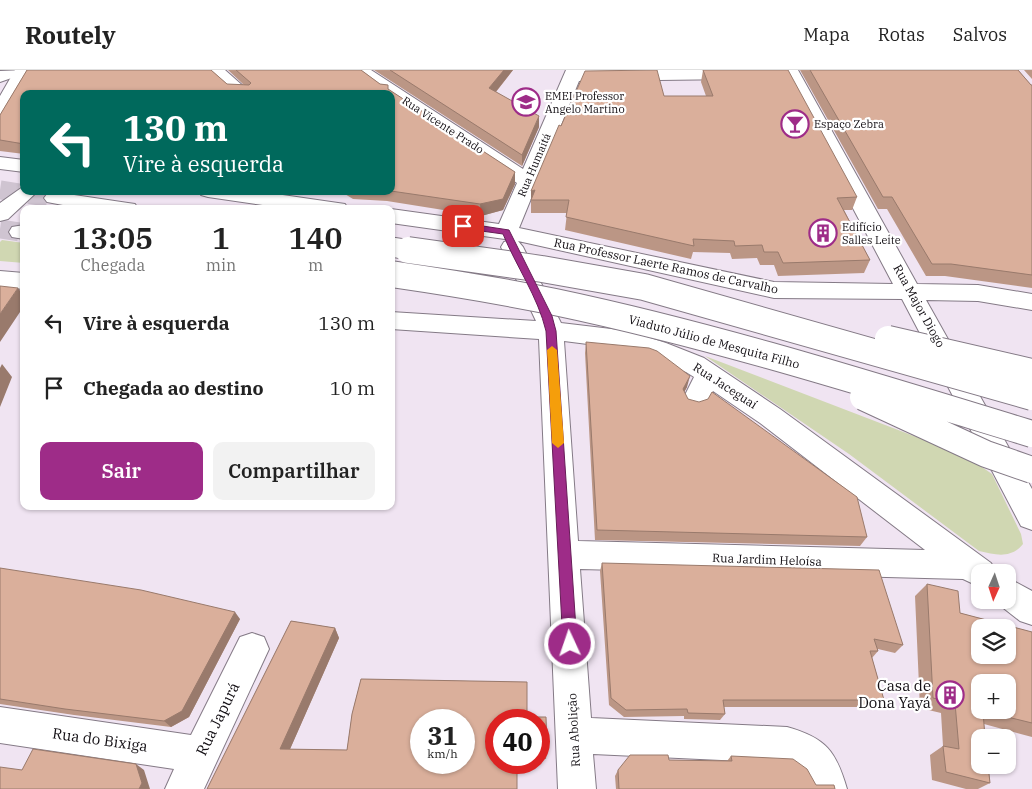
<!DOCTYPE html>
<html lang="pt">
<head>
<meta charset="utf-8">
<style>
  body { margin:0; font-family:"IBM Plex Serif",serif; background:#f2f2f2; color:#222; height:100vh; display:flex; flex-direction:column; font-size:19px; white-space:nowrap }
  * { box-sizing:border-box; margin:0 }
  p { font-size:16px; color:#767676 }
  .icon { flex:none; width:28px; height:28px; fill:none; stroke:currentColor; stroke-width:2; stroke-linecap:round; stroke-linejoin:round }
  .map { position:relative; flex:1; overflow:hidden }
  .details { position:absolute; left:20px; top:135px; width:375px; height:305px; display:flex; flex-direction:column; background:#fff; border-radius:10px; box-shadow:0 1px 4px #0004 }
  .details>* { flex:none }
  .hud { position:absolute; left:20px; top:20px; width:375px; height:105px; border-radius:10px; box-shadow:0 1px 4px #0004; background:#00695c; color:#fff; overflow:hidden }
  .needle { width:32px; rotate:183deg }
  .tools { position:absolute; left:971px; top:494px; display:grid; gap:10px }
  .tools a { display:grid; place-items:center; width:45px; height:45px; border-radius:10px; background:#fff; box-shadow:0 1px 4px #0004; font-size:25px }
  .speed { position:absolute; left:410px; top:639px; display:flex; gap:10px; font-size:25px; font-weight:700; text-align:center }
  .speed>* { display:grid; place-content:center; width:65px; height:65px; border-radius:50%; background:#fff; box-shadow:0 1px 4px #0004; line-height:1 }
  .speed small { font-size:12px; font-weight:400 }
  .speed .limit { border:8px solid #d22; background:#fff; color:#111 }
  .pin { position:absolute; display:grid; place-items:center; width:42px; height:42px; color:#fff; margin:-21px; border-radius:10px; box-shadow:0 2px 8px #0006 }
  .me { position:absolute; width:55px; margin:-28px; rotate:357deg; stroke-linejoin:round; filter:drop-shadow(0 0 4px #0008) }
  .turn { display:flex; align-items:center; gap:18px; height:105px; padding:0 20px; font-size:22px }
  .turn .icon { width:65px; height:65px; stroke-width:2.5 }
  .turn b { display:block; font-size:35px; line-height:42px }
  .eta { display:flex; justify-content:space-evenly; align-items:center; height:85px; text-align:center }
  .eta b { font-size:30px; font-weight:600; line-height:35px }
  .primary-button { display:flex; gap:10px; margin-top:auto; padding:10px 20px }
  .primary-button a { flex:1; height:58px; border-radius:10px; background:#9e2c88; color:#fff; font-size:20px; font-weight:600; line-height:58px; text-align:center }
  .primary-button a+a { background:#f2f2f2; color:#222 }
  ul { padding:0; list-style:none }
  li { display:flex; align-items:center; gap:15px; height:65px; padding:0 20px }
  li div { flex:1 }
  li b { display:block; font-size:19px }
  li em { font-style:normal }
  header { display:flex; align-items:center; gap:30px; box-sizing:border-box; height:70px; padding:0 25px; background:#fff; border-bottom:1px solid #e0e0e0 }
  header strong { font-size:24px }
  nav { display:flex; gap:28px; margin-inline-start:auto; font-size:18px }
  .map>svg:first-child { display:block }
</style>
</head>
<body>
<header>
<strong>Routely</strong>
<nav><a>Mapa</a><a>Rotas</a><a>Salvos</a></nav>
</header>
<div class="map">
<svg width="1032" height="719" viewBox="0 0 1032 719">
  <rect width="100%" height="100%" fill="#f0e4f2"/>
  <!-- green -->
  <path fill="#d0d7b2" d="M 2,170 L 24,173 L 24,193 L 0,191 L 0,172 Z
    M 705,286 L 966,386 L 992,404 L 1021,464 L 1023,474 C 1011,489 996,485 979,481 L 849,384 Z"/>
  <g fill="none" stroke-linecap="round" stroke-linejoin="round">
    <!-- highway-tunnel -->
    <path stroke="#cfc4d1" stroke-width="19" stroke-dasharray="19 10" stroke-linecap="butt" d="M 0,120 L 54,128
      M 0,159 L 20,162"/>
    <!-- minor casing -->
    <g stroke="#847a86" stroke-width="2">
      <path id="minor" d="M 15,0 L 33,0 L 6,45 L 0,47 L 0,26 Z
        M 205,0 L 225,0 L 252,24 L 232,24 Z
        M 350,0 L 371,0 L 523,99 L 566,0 L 744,0 L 747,4 L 744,8 L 738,9 L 579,11 L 519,158 L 774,212 L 893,214 L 780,0 L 798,0 L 917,214 L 978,215 L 1032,224 L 1032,240 L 978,231 L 926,230 L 1032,419 L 1032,460 L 1021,456 L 902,229 L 774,228 L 518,171 L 523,177 L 561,253 L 628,261 L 666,273 L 704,288 L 780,339 L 991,493 L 996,502 L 980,502 L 980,517 L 963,509 L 580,499 L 591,648 L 787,657 C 826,668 836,681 847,719 L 809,719 L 802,703 L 787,693 L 593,684 L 596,719 L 558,719 L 539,269 L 391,259 L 391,242 L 536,251 L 501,177 L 504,172 L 511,170 L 391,153 L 391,139 L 499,154 L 517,113 L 391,29 L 391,24 L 383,24 ZM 564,271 L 627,279 L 686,302 L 694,307 L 682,331 L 686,338 L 695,341 L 704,338 L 713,321 L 760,353 L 925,480 L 578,471 Z
        M 0,87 L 24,90 L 24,102 L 0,99 Z
        M 24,116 L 24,121 L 38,121 L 8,149 L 0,151 L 0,133 Z
        M 198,121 L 255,121 L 338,133 L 345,134 L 348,139 L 290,139 L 208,127 L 201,125 Z
        M 0,201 L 24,203 L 24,219 L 0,217 Z
        M 1008,508 L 1032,521 L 1032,555 L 1020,551 L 997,533 L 995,530 L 1008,530 Z
        M 252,563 L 264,567 L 269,579 L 204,719 L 165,719 L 174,699 L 0,673 L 0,637 L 191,665 L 240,567 Z"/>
    </g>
    <!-- major casing -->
    <g stroke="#847a86" stroke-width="2">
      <path id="major" d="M 26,0 L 23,4 L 0,12 L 0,1 Z
        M 0,33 L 6,34 L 10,39 L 7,43 L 0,44 Z"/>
    </g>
    <!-- highway casing -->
    <g stroke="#847a86" stroke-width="2">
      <path id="highway" d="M 54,122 L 128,133 L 135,134 L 138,139 L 84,139 L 47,132 L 44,128 L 47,124 Z
        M 24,155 L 24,169 L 12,167 L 9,162 L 12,157 Z"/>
    </g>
    <!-- minor -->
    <use href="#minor" fill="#fff" fill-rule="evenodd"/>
    <!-- major -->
    <use href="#major" fill="#fff" fill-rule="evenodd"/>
    <!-- highway -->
    <use href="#highway" fill="#fff" fill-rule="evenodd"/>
    <!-- highway-bridge-far1 casing -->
    <g stroke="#847a86" stroke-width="21" stroke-linecap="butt">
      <path id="highway-bridge-far1" d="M 391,177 L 417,181"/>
    </g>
    <!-- highway-bridge casing -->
    <g stroke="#847a86" stroke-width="28" stroke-linecap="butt">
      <path id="highway-bridge" d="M 408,180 L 542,199 L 644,217 L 1032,327
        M 391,204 C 446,212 501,221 555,232 C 716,266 874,316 1032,364
        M 888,269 L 1032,302
        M 863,327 L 986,384 L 1032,400"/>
    </g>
    <!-- highway-bridge-far1 -->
    <use href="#highway-bridge-far1" stroke="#fff" stroke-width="19"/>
    <!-- highway-bridge -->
    <use href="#highway-bridge" stroke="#fff" stroke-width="26"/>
  </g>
  <!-- wall -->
  <path fill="#bb9685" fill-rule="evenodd" d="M 27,0 L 211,0 L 227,14 L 244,15 L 228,0 L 361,0 L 380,14 L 388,15 L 388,19 L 515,102 L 515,114 L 503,140 L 481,146 L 387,131 L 353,129 L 340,121 L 391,121 L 391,24 L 24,24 L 24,84 L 0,81 L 0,45 Z
    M 374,0 L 513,0 L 496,22 L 539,57 L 522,96 Z
    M 703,0 L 857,127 L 852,140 L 844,140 L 870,190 L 864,203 L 778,206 L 774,195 L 760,195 L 757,188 L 732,189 L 730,183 L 693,182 L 691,189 L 565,160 L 567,143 L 531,143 L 531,121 L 561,56 L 664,26 L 706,26 L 701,12 Z
    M 800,0 L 1018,0 L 1031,15 L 1032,15 L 1032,218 L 945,206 L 926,206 L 887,139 L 878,139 Z
    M 1024,0 L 1032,0 L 1032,9 Z
    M 586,272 L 687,317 L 684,322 L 688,329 L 867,467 L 860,476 L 595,470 L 585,283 Z
    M 602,493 L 903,575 L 895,583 L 878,579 L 878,581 L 872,588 L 884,630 L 876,637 L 724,637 L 725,644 L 720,650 L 684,649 L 684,646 L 624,647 L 609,635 L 600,501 Z
    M 0,498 L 240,549 L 189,647 L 171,657 L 74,645 L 0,634 Z
    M 927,514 L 960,543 L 1032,562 L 1032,667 L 984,654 L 990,713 L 978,719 L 966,719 L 932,710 L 930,685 L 943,676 L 941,643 L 920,638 L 915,526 Z
    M 291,551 L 335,558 L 339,568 L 290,679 L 347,680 L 352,644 L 361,609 L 527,612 L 527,647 L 546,647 L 547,681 L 546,689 L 539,689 L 539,650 L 496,650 L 496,692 L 517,692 L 517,719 L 207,719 ZM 421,650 L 464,650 L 464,692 L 421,692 Z
    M 731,686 L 816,715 L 835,719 L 616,719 L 615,706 L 618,700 L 669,690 L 727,691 Z"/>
  <!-- shaded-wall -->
  <path fill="#997a6c" d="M 504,0 L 513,0 L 490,29 L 489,18 Z
    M 539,46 L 539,57 L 522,96 L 522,85 Z
    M 515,102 L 515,114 L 503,140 L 481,146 L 480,134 Z
    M 535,120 L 531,130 L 531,134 L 531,121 Z
    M 18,218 L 24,226 L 24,236 L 0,272 L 0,244 Z
    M 2,294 L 12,307 L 0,337 L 0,298 Z
    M 690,306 L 687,317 L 680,330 L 683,319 Z
    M 235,542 L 240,549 L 189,647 L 171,657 L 164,651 Z
    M 335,558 L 339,568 L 287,686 L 280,679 Z
    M 136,694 L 144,700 L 150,719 L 139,719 Z"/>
  <!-- building -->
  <path fill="#daaf9b" stroke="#997a6c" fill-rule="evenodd" d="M 27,0 L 211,0 L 227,14 L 249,15 L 251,13 L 236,0 L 361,0 L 380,14 L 388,15 L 388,19 L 515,102 L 503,129 L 480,134 L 391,121 L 391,24 L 24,24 L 24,74 L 0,70 L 0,45 Z
    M 390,0 L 504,0 L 489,18 L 539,46 L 522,85 Z
    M 657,0 L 664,26 L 713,26 L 703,0 L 788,0 L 857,127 L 837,128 L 870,190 L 783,193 L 778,182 L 764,182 L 762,175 L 735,176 L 734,171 L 693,169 L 694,176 L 566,147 L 569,130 L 531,130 L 535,120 L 531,121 L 559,55 L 561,56 L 585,1 Z
    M 810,0 L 1018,0 L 1031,15 L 1032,15 L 1032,205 L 951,194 L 932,194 L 892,127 L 883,127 Z
    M 0,216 L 18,218 L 0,244 Z
    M 586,272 L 649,278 L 657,281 L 690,306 L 683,319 L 688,329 L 699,332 L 708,329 L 712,322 L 857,427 L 867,467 L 597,460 Z
    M 602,493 L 879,500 L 903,575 L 874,569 L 878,581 L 870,581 L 884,630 L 723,630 L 725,644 L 688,643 L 687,639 L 626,640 L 611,628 Z
    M 0,498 L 141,520 L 235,542 L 182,641 L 164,651 L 65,639 L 0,629 Z
    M 927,514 L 958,521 L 960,543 L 1032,562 L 1032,653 L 983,641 L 985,668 L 980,668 L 980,695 L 988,695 L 990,713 L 946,702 L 943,676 L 959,679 L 955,633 L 933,628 ZM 980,558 L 1008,558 L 1008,585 L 980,585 ZM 980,612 L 1008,612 L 1008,640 L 980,640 Z
    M 291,551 L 335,558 L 280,679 L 347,680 L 352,644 L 361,609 L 527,612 L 527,647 L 546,647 L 547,681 L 539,681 L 539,650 L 496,650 L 496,692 L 517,692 L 517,719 L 207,719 ZM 421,650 L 464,650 L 464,692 L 421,692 Z
    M 33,679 L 136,694 L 142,713 L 139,719 L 0,719 L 0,697 L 22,700 Z
    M 630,685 L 668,685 L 669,690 L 732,691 L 731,686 L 793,689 L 807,699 L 816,715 L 834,715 L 835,719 L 619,719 L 618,700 Z"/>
  <!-- route -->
  <path fill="#9e2c88" stroke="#671d58" d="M 463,153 L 509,160 L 552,246 L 556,261 L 577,574 L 575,579 L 570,581 L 565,579 L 563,574 L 546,261 C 538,227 516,196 503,164 L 460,158 L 460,154 Z"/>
  <!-- slow -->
  <path fill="#f59e0b" d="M 552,276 L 557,280 L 564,373 L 558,378 L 552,373 L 547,280 Z"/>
  <!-- icons -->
  <defs>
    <g id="school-ring" transform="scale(1.4375)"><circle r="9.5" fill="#fff" stroke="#9e2c88" stroke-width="1.5"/><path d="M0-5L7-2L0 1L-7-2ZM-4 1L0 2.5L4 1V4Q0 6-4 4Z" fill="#9e2c88"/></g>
    <g id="bar-ring" transform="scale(1.4375)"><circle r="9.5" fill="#fff" stroke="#9e2c88" stroke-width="1.5"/><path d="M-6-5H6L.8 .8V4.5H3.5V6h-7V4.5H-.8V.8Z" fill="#9e2c88"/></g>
    <g id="building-ring" transform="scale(1.4375)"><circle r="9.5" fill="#fff" stroke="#9e2c88" stroke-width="1.5"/><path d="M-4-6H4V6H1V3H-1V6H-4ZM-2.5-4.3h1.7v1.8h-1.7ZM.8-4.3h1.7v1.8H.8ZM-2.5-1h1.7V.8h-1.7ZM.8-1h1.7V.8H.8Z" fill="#9e2c88"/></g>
  </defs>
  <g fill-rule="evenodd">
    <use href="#school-ring" x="526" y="32"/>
    <use href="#bar-ring" x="795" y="54"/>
    <use href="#building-ring" x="823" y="163"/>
    <use href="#building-ring" x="950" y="625"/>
  </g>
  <g text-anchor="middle" stroke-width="4.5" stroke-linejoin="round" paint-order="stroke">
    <!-- far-poi labels -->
    <g font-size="11" fill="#130f14" stroke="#fff" text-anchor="start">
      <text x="545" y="30">EMEI Professor<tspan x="545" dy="13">Angelo Martino</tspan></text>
      <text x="814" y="58">Espaço Zebra</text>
      <text x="842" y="161">Edifício<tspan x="842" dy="13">Salles Leite</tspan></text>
    </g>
    <!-- far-street labels -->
    <g font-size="11" fill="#130f14" stroke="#fff">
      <text transform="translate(443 55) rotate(33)" y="4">Rua Vicente Prado</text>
      <text transform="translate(534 95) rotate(-67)" y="4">Rua Humaitá</text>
    </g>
    <!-- street labels -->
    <g font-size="12" fill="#130f14" stroke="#fff">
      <text transform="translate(666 196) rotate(12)" y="4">Rua Professor Laerte Ramos de Carvalho</text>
      <text transform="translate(919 236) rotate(61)" y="4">Rua Major Diogo</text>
      <text transform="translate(714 272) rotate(15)" y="4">Viaduto Júlio de Mesquita Filho</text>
      <text transform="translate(725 316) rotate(33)" y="4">Rua Jaceguaí</text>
      <text transform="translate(767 490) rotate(2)" y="4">Rua Jardim Heloísa</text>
      <text transform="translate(574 660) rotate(-93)" y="4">Rua Abolição</text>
    </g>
    <!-- near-poi labels -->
    <g font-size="15" fill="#130f14" stroke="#fff" text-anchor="end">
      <text x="931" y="621">Casa de<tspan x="931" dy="17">Dona Yayá</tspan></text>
    </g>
    <!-- near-street labels -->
    <g font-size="15" fill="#130f14" stroke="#fff">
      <text transform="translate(218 649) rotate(-64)" y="5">Rua Japurá</text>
      <text transform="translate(100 670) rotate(8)" y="5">Rua do Bixiga</text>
    </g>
  </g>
</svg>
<div class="tools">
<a><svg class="needle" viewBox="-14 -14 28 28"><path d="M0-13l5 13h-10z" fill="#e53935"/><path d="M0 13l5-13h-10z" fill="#767676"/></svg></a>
<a><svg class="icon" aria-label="layers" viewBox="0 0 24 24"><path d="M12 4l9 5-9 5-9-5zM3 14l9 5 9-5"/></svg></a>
<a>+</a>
<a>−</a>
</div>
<div class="speed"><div>31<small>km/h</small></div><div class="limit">40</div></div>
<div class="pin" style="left:463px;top:156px;background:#d93025"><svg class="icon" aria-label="arrive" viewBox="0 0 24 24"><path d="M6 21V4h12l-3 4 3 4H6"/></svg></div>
<svg class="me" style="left:570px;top:574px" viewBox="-20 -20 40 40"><circle r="17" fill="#9e2c88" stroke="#fff" stroke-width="3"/><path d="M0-11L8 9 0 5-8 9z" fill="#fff"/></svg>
<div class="hud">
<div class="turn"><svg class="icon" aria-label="left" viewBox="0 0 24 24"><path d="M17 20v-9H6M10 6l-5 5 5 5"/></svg><div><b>130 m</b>Vire à esquerda</div></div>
</div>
<section class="details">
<div class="eta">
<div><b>13:05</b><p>Chegada</p></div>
<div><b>1</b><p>min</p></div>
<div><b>140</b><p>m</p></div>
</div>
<ul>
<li><svg class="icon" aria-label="left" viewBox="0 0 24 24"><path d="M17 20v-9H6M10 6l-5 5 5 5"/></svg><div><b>Vire à esquerda</b></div><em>130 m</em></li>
<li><svg class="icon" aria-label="arrive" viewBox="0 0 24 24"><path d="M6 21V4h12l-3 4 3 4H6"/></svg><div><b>Chegada ao destino</b></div><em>10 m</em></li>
</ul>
<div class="primary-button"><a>Sair</a><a>Compartilhar</a></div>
</section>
</div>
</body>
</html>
